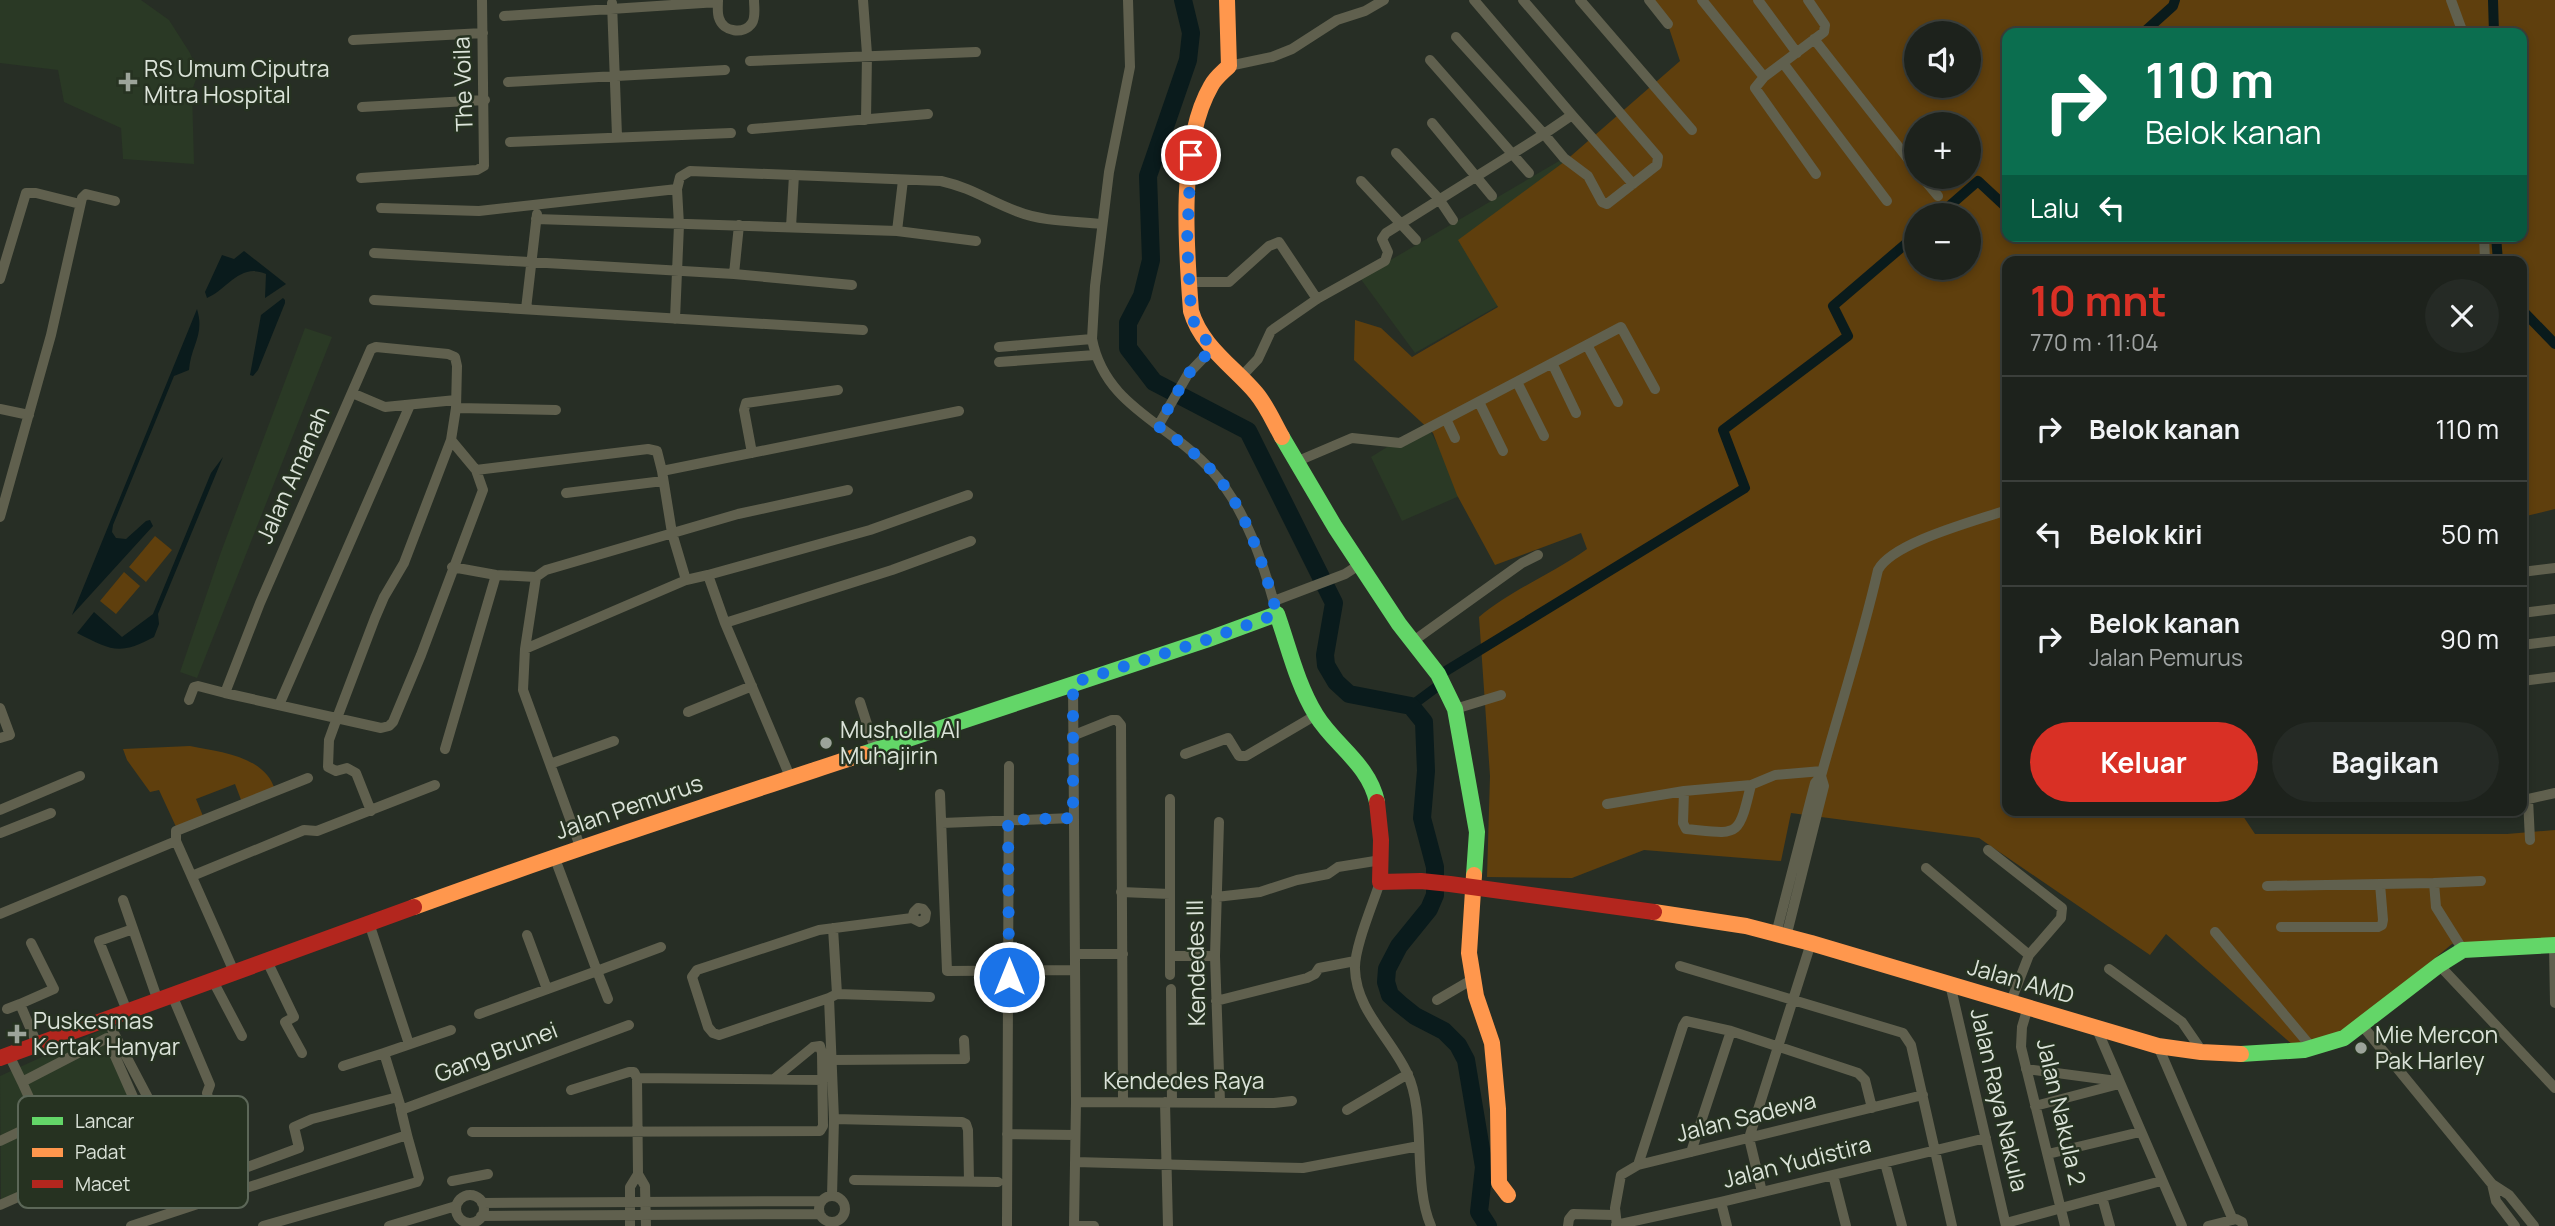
<!DOCTYPE html>
<html lang="id">
<head>
<meta charset="utf-8">
<style>
  body { margin:0; font-family:Manrope,sans-serif; background:#252a25; color:#f1f3f6; height:100vh; display:flex; flex-direction:column; font-size:26px; white-space:nowrap }
  * { box-sizing:border-box; margin:0 }
  p { font-size:23px; color:#a0a4a3 }
  .icon { flex:none; width:38px; height:38px; fill:none; stroke:currentColor; stroke-width:2; stroke-linecap:round; stroke-linejoin:round }
  .map { position:relative; flex:1; overflow:hidden }
  .details { position:absolute; left:2002px; top:256px; width:525px; height:560px; display:flex; flex-direction:column; background:#1d221c; border-radius:14px; box-shadow:0 4px 10px #0003,0 0 0 2px #3b3f3b }
  .details>* { flex:none }
  .top-card { position:absolute; left:2002px; top:28px; width:525px; height:214px; border-radius:14px; box-shadow:0 4px 10px #0003,0 0 0 2px #3b3f3b; background:#0b6e4f; color:#fff; overflow:hidden }
  .buttons { position:absolute; left:1904px; top:21px; display:grid; gap:14px }
  .buttons a { display:grid; place-items:center; width:77px; height:77px; border-radius:50%; background:#1d221c; box-shadow:0 4px 10px #0003,0 0 0 2px #3b3f3b; font-size:35px }
  .pin { position:absolute; display:grid; place-items:center; width:60px; height:60px; color:#fff; margin:-30px; border:4px solid #fff; border-radius:50%; box-shadow:0 2px 7px #0007 }
  .me { position:absolute; width:77px; margin:-38px; rotate:0deg; stroke-linejoin:round; filter:drop-shadow(0 0 5px #0008) }
  .turn { display:flex; align-items:center; gap:24px; height:147px; padding:0 28px; font-size:32px }
  .turn .icon { width:91px; height:91px; stroke-width:2.5 }
  .turn b { display:block; font-size:49px; line-height:60px }
  .then { display:flex; align-items:center; height:66px; padding:0 28px; background:#0003; gap:14px; font-size:26px }
  .round { display:grid; place-items:center; flex:none; width:74px; height:74px; border-radius:37px; background:#252a25 }
  .head { display:flex; align-items:center; justify-content:space-between; height:119px; padding:0 28px }
  h1 { font-size:42px; font-weight:700; line-height:52px; color:#d93025 }
  .button { display:flex; gap:14px; margin-top:auto; padding:14px 28px }
  .button a { flex:1; height:80px; border-radius:42px; background:#d93025; color:#fff; font-size:28px; font-weight:700; line-height:80px; text-align:center }
  .button a+a { background:#252a25; color:#f1f3f6 }
  ul { padding:0; list-style:none }
  li { display:flex; align-items:center; gap:21px; height:105px; padding:0 28px; border-top:2px solid #3b3f3b }
  li div { flex:1 }
  li b { display:block; font-size:26px }
  li em { font-style:normal }
  .map>svg:first-child { display:block }
</style>
</head>
<body>
<div class="map">
<svg width="2555" height="1226" viewBox="0 0 2555 1226">
  <rect width="100%" height="100%" fill="#272e25"/>
  <!-- built -->
  <path fill="#2a3925" d="M 0,0 L 141,0 L 169,20 L 190,53 L 198,74 L 192,90 L 194,164 L 123,159 L 121,128 L 64,102 L 58,70 L 0,63 Z
    M 1559,161 L 1587,176 L 1620,236 L 1415,353 L 1360,278 Z
    M 305,328 L 332,337 L 197,678 L 180,672 L 221,552 Z
    M 1426,423 L 1464,494 L 1402,521 L 1371,457 Z
    M 106,1028 L 154,1133 L 1,1202 L 0,1076 Z"/>
  <!-- green -->
  <path fill="#5f3f0d" fill-rule="evenodd" d="M 1649,0 L 2555,0 L 2555,509 L 2522,517 L 2522,261 L 2007,261 L 2007,810 L 2239,810 L 2255,834 L 2507,834 L 2555,830 L 2555,941 L 2452,944 L 2375,1008 L 2328,1043 L 2294,1046 L 2166,934 L 2150,955 L 1979,838 L 1791,813 L 1781,861 L 1644,850 L 1572,878 L 1487,877 L 1490,776 L 1479,617 C 1511,590 1552,574 1587,549 L 1581,533 L 1495,565 L 1457,495 L 1433,433 L 1354,360 L 1355,320 L 1381,328 L 1412,357 L 1498,307 L 1458,240 L 1564,162 L 1680,61 L 1666,19 ZM 1916,33 L 1969,33 L 1969,86 L 1916,86 ZM 2007,33 L 2522,33 L 2522,236 L 2007,236 ZM 1916,124 L 1969,124 L 1969,177 L 1916,177 ZM 1916,215 L 1969,215 L 1969,268 L 1916,268 Z
    M 155,536 L 172,550 L 146,582 L 129,567 Z
    M 124,572 L 140,586 L 116,614 L 100,601 Z
    M 190,746 C 220,752 265,756 275,790 L 243,805 L 235,784 L 196,799 L 205,821 L 178,831 L 159,790 L 150,792 L 127,760 L 123,749 Z"/>
  <!-- water -->
  <path fill="#0a1b1c" d="M 244,251 L 286,284 L 265,298 L 266,274 C 240,262 226,291 207,298 L 205,292 L 222,255 L 234,259 Z
    M 283,298 L 285,300 L 285,303 L 258,370 L 253,376 L 250,375 L 261,315 Z
    M 197,309 C 205,335 191,345 189,370 L 174,376 L 113,525 L 112,532 L 116,538 L 126,539 L 146,521 L 150,520 L 153,526 L 72,615 Z
    M 223,457 L 158,614 L 159,624 L 154,637 C 119,656 111,650 77,633 L 94,612 L 122,637 L 153,614 L 211,473 Z"/>
  <g fill="none" stroke-linecap="round" stroke-linejoin="round">
    <!-- canal -->
    <path stroke="#0a1b1c" stroke-width="10" d="M 2493,0 L 2494,33
      M 2143,33 L 2173,6 L 2175,0
      M 1939,215 L 1978,181 L 2007,208
      M 2496,236 L 2498,261
      M 2522,310 L 2555,344
      M 1411,706 L 1438,686 L 1441,674 L 1745,488 L 1723,430 L 1848,336 L 1833,306 L 1916,235"/>
    <!-- river -->
    <path stroke="#0a1b1c" stroke-width="18" d="M 1183,0 L 1191,33 L 1188,60 L 1148,176 L 1151,260 L 1142,296 L 1128,323 L 1128,348 L 1154,382 L 1248,431 L 1334,603 L 1325,655 L 1326,665 L 1336,682 L 1349,694 L 1411,706 L 1424,722 L 1426,771 L 1422,818 L 1435,867 L 1435,895 L 1429,909 L 1399,946 L 1387,969 L 1386,982 L 1390,995 L 1400,1004 L 1415,1016 L 1444,1031 L 1458,1045 L 1466,1060 L 1484,1167 L 1479,1212 L 1488,1226"/>
    <!-- street -->
    <path stroke="#60604e" stroke-width="10" d="M 718,0 C 718,5 717,13 719,18 C 723,32 744,35 752,23 C 756,17 754,7 754,0
      M 863,0 L 867,54 L 866,120
      M 1128,0 L 1130,67 L 1109,172 L 1095,286 L 1092,339 C 1105,407 1169,423 1211,470 C 1246,508 1264,565 1277,614
      M 1580,0 L 1692,130
      M 1649,0 L 1668,24
      M 1702,0 L 1764,77
      M 1758,0 L 1797,53
      M 1808,0 L 1825,25 L 1824,32 L 1764,77 L 1755,88 L 1816,174
      M 2451,0 L 2463,33
      M 612,3 L 617,136
      M 504,16 L 718,2
      M 1456,37 L 1544,134 L 1572,115 L 1474,0
      M 1814,39 L 1916,169
      M 353,40 L 483,33
      M 1430,60 L 1529,173
      M 750,61 L 976,52
      M 1783,63 L 1887,201
      M 1229,66 L 1272,57 L 1292,49 L 1337,20 L 1365,11 L 1384,0
      M 508,82 L 725,70
      M 362,107 L 485,100
      M 1572,115 L 1633,184
      M 1432,123 L 1492,196
      M 752,129 L 928,114
      M 510,142 L 731,133
      M 1396,153 L 1439,199 L 1453,220
      M 1922,177 L 1938,196
      M 361,178 L 477,170 L 484,166 L 482,0
      M 1361,181 L 1416,240
      M 381,208 L 479,211 L 677,189
      M 536,219 L 897,231 L 903,180
      M 791,227 L 794,175
      M 897,231 L 976,241
      M 2484,236 L 2485,261
      M 374,253 L 734,274 L 852,285
      M 734,274 L 739,225
      M 0,279 L 26,193 L 36,193 L 80,204
      M 1188,282 L 1229,282 L 1269,246 L 1279,242 L 1317,299
      M 374,300 L 863,330
      M 526,309 L 537,214
      M 675,319 L 679,225 L 677,189 L 680,177 L 690,171 L 941,181 C 972,188 989,201 1016,211 C 1043,222 1074,221 1102,224
      M 1587,345 L 1618,402
      M 999,347 L 1092,339
      M 999,362 L 1095,355
      M 1552,363 L 1576,413
      M 1241,377 L 1258,359 L 1271,331 L 1317,299 L 1385,261 L 1388,252 L 1382,239 L 1386,233 L 1544,134 L 1564,158 L 1588,176 L 1602,202 L 1607,204 L 1657,165 L 1658,157 L 1523,0
      M 1517,382 L 1544,436
      M 352,393 L 385,407 L 456,400
      M 1479,402 L 1503,451
      M 0,409 L 29,415
      M 1446,419 L 1455,438
      M 1158,426 L 1188,374 L 1212,349
      M 451,440 L 476,470 L 483,490 L 421,655 L 393,722 L 389,726 L 381,728 L 225,693 L 260,603 L 371,349 L 376,347 L 448,354 L 455,357 L 457,366 L 456,408
      M 752,453 L 744,410 L 746,403 L 838,390
      M 1298,461 L 1352,438 L 1400,443 L 1621,327 L 1655,389
      M 476,470 L 648,449 L 657,451 L 662,471
      M 566,493 L 663,481
      M 0,517 L 51,335 L 82,198 L 86,194 L 115,201
      M 452,567 L 496,575 L 536,577
      M 2522,572 L 2555,568
      M 686,580 L 672,533 L 662,471 L 959,411
      M 1274,601 L 1345,574 L 1359,565
      M 2522,613 L 2555,609
      M 725,623 L 892,570 L 971,541
      M 1412,642 L 1522,563 L 1538,555
      M 2522,645 L 2555,641
      M 525,649 L 536,577 L 546,570 L 738,514 L 848,490
      M 2522,681 L 2555,677
      M 1073,683 L 1076,1102 L 1074,1226
      M 189,700 L 194,687 L 198,686 L 225,693
      M 860,702 L 875,749
      M 279,705 L 410,405
      M 0,708 L 10,735 L 0,738
      M 1455,709 L 1501,695
      M 688,712 L 752,686
      M 1072,736 L 1112,720 L 1117,720 L 1121,725 L 1123,1100
      M 445,749 L 496,575
      M 1185,754 L 1228,738 L 1239,756 L 1246,756 L 1316,715
      M 550,764 L 614,741
      M 791,779 L 725,623 L 708,575 L 870,530 L 968,495
      M 1684,791 L 1683,823 L 1686,829 C 1739,834 1738,839 1751,785
      M 940,794 L 947,971 L 1074,970
      M 2528,799 L 2530,840
      M 2524,800 L 2555,793
      M 1607,804 L 1684,791 L 1751,785 L 1775,775 L 1822,771
      M 0,810 L 80,776
      M 371,811 L 356,773 L 347,768 L 336,771 L 328,767 L 329,740 L 337,718 L 375,618 L 384,597 L 404,563 L 451,440 L 456,408 L 556,410
      M 1219,822 L 1215,956 L 1220,1102
      M 942,823 L 1073,818
      M 0,833 L 51,813
      M 581,849 L 523,690 L 525,649 L 686,580 L 708,575
      M 1988,850 L 2062,908 L 2061,918 L 2029,955 L 2011,1001
      M 554,856 L 597,971 L 661,947
      M 1926,868 L 2029,955
      M 192,876 L 304,830 L 317,831 L 435,785
      M 1380,882 C 1373,904 1354,948 1355,969 C 1356,1010 1391,1038 1407,1073 C 1427,1114 1412,1183 1431,1226
      M 2434,883 L 2481,881
      M 2267,886 L 2434,883 L 2436,907 L 2463,950
      M 1121,892 L 1170,894
      M 1216,897 L 1260,892 L 1297,880 L 1328,874 L 1338,867 L 1381,860
      M 123,900 L 158,1001
      M 0,914 L 176,841
      M 369,923 L 409,1044
      M 2281,927 L 2378,927 L 2382,925 L 2383,920 L 2380,884
      M 833,928 L 837,994
      M 2215,932 L 2313,1049
      M 1776,934 L 1815,783 L 1821,776 C 1840,707 1862,640 1878,570 C 1893,542 1976,521 2007,510
      M 527,935 L 547,989
      M 1786,937 L 1824,786 L 1821,776
      M 31,943 L 54,989 L 20,1004 L 37,1044
      M 2554,945 L 2555,1003
      M 1075,954 L 1123,954
      M 1170,956 L 1215,956
      M 267,961 L 294,1017 L 285,1022 L 302,1053
      M 2439,965 L 2555,1088
      M 1680,966 L 1903,1033 L 1911,1045 L 1952,1226
      M 2109,969 L 2182,1022 L 2204,1054
      M 235,974 L 176,841 L 176,831 L 308,778
      M 1170,975 L 1170,799
      M 213,981 L 242,1036
      M 1950,984 L 2006,1226
      M 1171,989 L 1172,1102
      M 837,994 L 930,997
      M 829,998 L 719,1035 L 713,1033 L 708,1027 L 692,977 L 697,970 L 819,930 L 912,918 L 920,922 L 925,919 L 926,913 L 923,909 L 918,908 L 914,912 L 912,918
      M 1437,1000 L 1473,979
      M 1216,1001 L 1307,978 L 1315,974 L 1319,968 L 1355,961
      M 2028,1007 L 2022,1027 L 2021,1047 L 2065,1226
      M 7,1009 L 20,1004
      M 127,1011 L 99,941 L 133,929
      M 479,1014 L 597,971 L 608,999
      M 2361,1024 L 2492,1184 L 2509,1195 L 2534,1226
      M 2096,1027 L 2182,1226
      M 107,1038 L 145,1124 L 69,1163 L 63,1163 L 57,1159 L 22,1082 Z
      M 2158,1046 L 2233,1220
      M 9,1055 L 22,1082
      M 832,1060 L 965,1059 L 964,1040
      M 343,1066 L 384,1053
      M 2026,1069 L 2117,1081
      M 637,1078 L 823,1080
      M 571,1090 L 629,1072 L 634,1072 L 637,1078 L 638,1174
      M 1076,1102 L 1274,1103 L 1292,1101
      M 1165,1102 L 1168,1226
      M 2035,1106 L 2119,1084
      M 1347,1110 L 1408,1074
      M 402,1111 L 384,1053 L 451,1030
      M 834,1119 L 962,1122 L 966,1124 L 968,1130 L 969,1181
      M 472,1132 L 820,1131 L 823,1126 L 822,1053 L 820,1046 L 813,1047 L 774,1079
      M 1007,1134 L 1075,1135
      M 153,1138 L 183,1191 L 299,1148 L 294,1127 L 312,1119 L 394,1098
      M 0,1141 L 40,1122
      M 1691,1152 L 1731,1031
      M 162,1154 L 216,1135 L 207,1093 L 210,1085 L 172,995
      M 2048,1154 L 2140,1132
      M 1075,1162 L 1303,1168 L 1419,1146
      M 1885,1163 L 1902,1226
      M 1638,1165 L 1683,1026 L 1686,1021 L 1731,1031 L 1858,1073 L 1865,1080 L 1872,1108
      M 1833,1175 L 1846,1226
      M 854,1180 L 998,1182
      M 452,1181 L 488,1174
      M 2492,1184 L 2496,1201 L 2515,1226
      M 1762,1192 L 1749,1138 L 1811,943
      M456 1209a14 14 0 1 1 28 0a14 14 0 1 1-28 0Z
      M819 1209a13 13 0 1 1 26 0a13 13 0 1 1-26 0Z
      M 832,1196 L 834,1119 L 829,998 L 837,994
      M 2102,1197 L 2110,1226
      M 1721,1202 L 1727,1226
      M 482,1203 L 821,1201
      M 0,1205 L 166,1132 L 106,1018
      M 481,1216 L 820,1214
      M 2006,1223 L 2161,1181
      M 1616,1225 L 1721,1202 L 1986,1138
      M 131,1226 L 407,1135 L 401,1110 L 629,1025
      M 263,1226 L 417,1182 L 419,1178 L 407,1135
      M 389,1226 L 456,1206
      M 630,1226 L 630,1187 L 638,1174 L 645,1186 L 646,1226
      M 1007,1226 L 1009,766
      M 1074,1226 L 1094,1226
      M 1568,1226 L 1569,1219 L 1573,1214 L 1614,1215
      M 1617,1226 L 1615,1208 L 1621,1175 L 1638,1165 L 1923,1095
      M 2208,1226 L 2236,1219 L 2242,1222 L 2243,1226"/>
    <!-- fast -->
    <path stroke="#63d668" stroke-width="16" d="M 1282,437 L 1335,527 L 1399,624 L 1438,674 L 1455,709 L 1477,832 L 1474,875
      M 863,754 L 1206,640 L 1277,614 C 1289,648 1297,684 1316,715 C 1335,746 1369,764 1377,802
      M 2241,1054 L 2304,1050 L 2344,1038 L 2439,965 L 2463,950 L 2555,945"/>
    <!-- slow -->
    <path stroke="#ff974d" stroke-width="16" d="M 1227,0 L 1229,66 C 1223,72 1215,78 1211,86 C 1178,143 1186,247 1191,311 C 1201,346 1234,367 1256,393 C 1267,406 1274,423 1282,437
      M 1474,875 L 1469,953 L 1476,996 L 1492,1043 L 1498,1109 L 1499,1183 L 1508,1195
      M 414,907 C 562,853 712,804 863,754
      M 1654,912 L 1746,926 L 1811,943 L 2158,1046 L 2201,1052 L 2241,1054"/>
    <!-- jam -->
    <path stroke="#b3261e" stroke-width="16" d="M 1377,802 L 1381,840 L 1380,882 L 1421,881 L 1450,884 L 1654,912
      M 0,1058 L 414,907"/>
  </g>
  <g fill="none" stroke-linecap="round" stroke-linejoin="round">
    <!-- route -->
    <path stroke="#1a73e8" stroke-width="12" stroke-dasharray="0 21.6" d="M 1009,977 L 1008,820 L 1073,818 L 1073,683 L 1206,640 L 1277,614 C 1265,570 1250,521 1223,484 C 1206,461 1181,442 1158,426 L 1188,374 L 1212,349 L 1194,322 L 1191,311 L 1187,242 L 1191,155"/>
  </g>
  <!-- markers -->
  <g fill="#9ca49a" stroke="#263221" stroke-width="2.5">
    <path d="M124.5 71.5h7v7h7v7h-7v7h-7v-7h-7v-7h7z"/>
    <circle cx="826" cy="743" r="7"/>
    <path d="M13.5 1023.5h7v7h7v7h-7v7h-7v-7h-7v-7h7z"/>
    <circle cx="2361" cy="1048" r="7"/>
  </g>
  <g text-anchor="middle" stroke-width="5" stroke-linejoin="round" paint-order="stroke">
    <!-- poi labels -->
    <g font-size="23" fill="#dbe3d9" stroke="#263221" text-anchor="start">
      <text x="144" y="77">RS Umum Ciputra<tspan x="144" dy="26">Mitra Hospital</tspan></text>
      <text x="840" y="738">Musholla Al<tspan x="840" dy="26">Muhajirin</tspan></text>
      <text x="33" y="1029">Puskesmas<tspan x="33" dy="26">Kertak Hanyar</tspan></text>
      <text x="2375" y="1043">Mie Mercon<tspan x="2375" dy="26">Pak Harley</tspan></text>
    </g>
    <!-- street labels -->
    <g font-size="23" fill="#dbe3d9" stroke="#263221">
      <text transform="translate(463 84) rotate(-92)" y="8">The Voila</text>
      <text transform="translate(293 475) rotate(-66)" y="8">Jalan Amanah</text>
      <text transform="translate(629 807) rotate(-19)" y="8">Jalan Pemurus</text>
      <text transform="translate(1196 963) rotate(-91)" y="8">Kendedes III</text>
      <text transform="translate(2021 981) rotate(16)" y="8">Jalan AMD</text>
      <text transform="translate(496 1052) rotate(-21)" y="8">Gang Brunei</text>
      <text x="1184" y="1089">Kendedes Raya</text>
      <text transform="translate(1999 1100) rotate(77)" y="8">Jalan Raya Nakula</text>
      <text transform="translate(2061 1112) rotate(77)" y="8">Jalan Nakula 2</text>
      <text transform="translate(1746 1117) rotate(-14)" y="8">Jalan Sadewa</text>
      <text transform="translate(1797 1162) rotate(-14)" y="8">Jalan Yudistira</text>
    </g>
  </g>
  <!-- legend -->
  <rect x="18" y="1096" width="230" height="112" rx="10" fill="#263221" stroke="#5c6758" stroke-width="2"/>
  <rect x="32" y="1117" width="31" height="8" fill="#63d668"/>
  <rect x="32" y="1148" width="31" height="9" fill="#ff974d"/>
  <rect x="32" y="1180" width="31" height="8" fill="#b3261e"/>
  <g font-size="19" fill="#dbe3d9">
    <text x="75" y="1128">Lancar</text>
    <text x="75" y="1159">Padat</text>
    <text x="75" y="1191">Macet</text>
  </g>
</svg>
<div class="buttons">
<a><svg class="icon" aria-label="sound" viewBox="0 0 24 24"><path d="M4 9h4l5-4v14l-5-4H4zM17 9q2 3 0 6"/></svg></a>
<a>+</a>
<a>−</a>
</div>
<div class="pin" style="left:1191px;top:155px;background:#d93025"><svg class="icon" aria-label="arrive" viewBox="0 0 24 24"><path d="M6 21V4h12l-3 4 3 4H6"/></svg></div>
<svg class="me" style="left:1009px;top:977px" viewBox="-20 -20 40 40"><circle r="17" fill="#1a73e8" stroke="#fff" stroke-width="3"/><path d="M0-11L8 9 0 5-8 9z" fill="#fff"/></svg>
<div class="top-card">
<div class="turn"><svg class="icon" aria-label="right" viewBox="0 0 24 24"><path d="M7 20v-9h11M14 6l5 5-5 5"/></svg><div><b>110 m</b>Belok kanan</div></div>
<div class="then">Lalu<svg class="icon" aria-label="left" viewBox="0 0 24 24"><path d="M17 20v-9H6M10 6l-5 5 5 5"/></svg></div>
</div>
<section class="details">
<div class="head"><div><h1>10 mnt</h1><p>770 m · 11:04</p></div><a class="round"><svg class="icon" aria-label="close" viewBox="0 0 24 24"><path d="M6 6l12 12M18 6L6 18"/></svg></a></div>
<ul>
<li><svg class="icon" aria-label="right" viewBox="0 0 24 24"><path d="M7 20v-9h11M14 6l5 5-5 5"/></svg><div><b>Belok kanan</b></div><em>110 m</em></li>
<li><svg class="icon" aria-label="left" viewBox="0 0 24 24"><path d="M17 20v-9H6M10 6l-5 5 5 5"/></svg><div><b>Belok kiri</b></div><em>50 m</em></li>
<li><svg class="icon" aria-label="right" viewBox="0 0 24 24"><path d="M7 20v-9h11M14 6l5 5-5 5"/></svg><div><b>Belok kanan</b><p>Jalan Pemurus</p></div><em>90 m</em></li>
</ul>
<div class="button"><a>Keluar</a><a>Bagikan</a></div>
</section>
</div>
</body>
</html>
